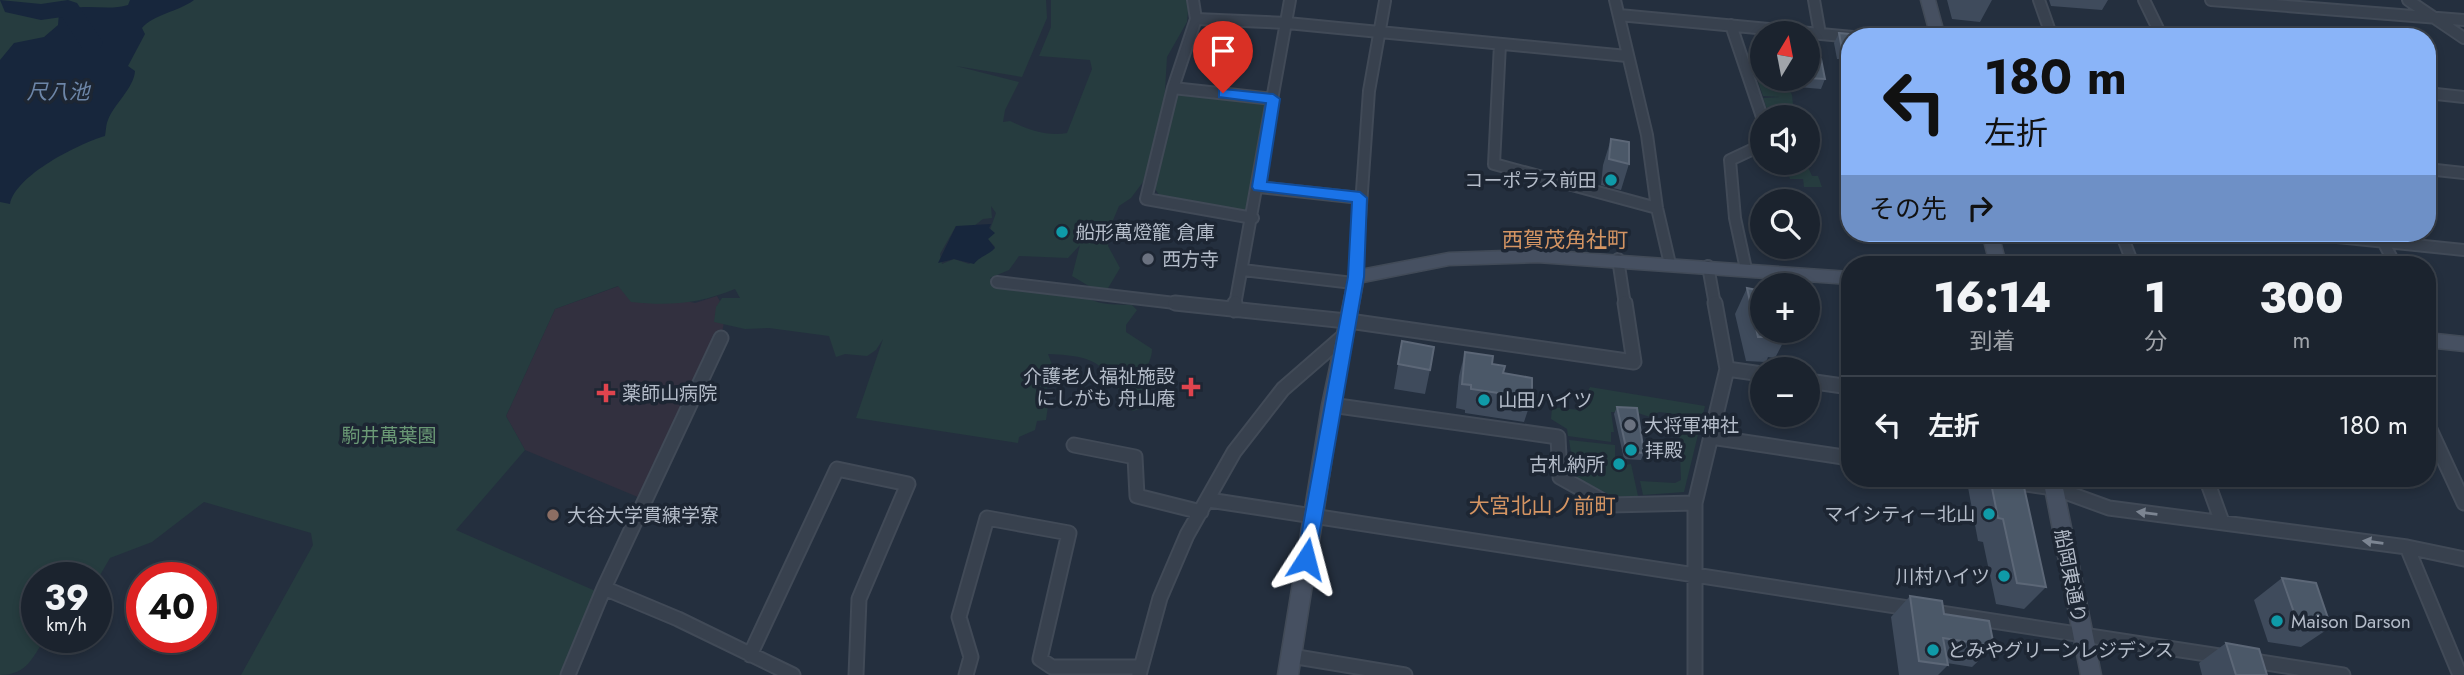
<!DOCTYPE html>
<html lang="ja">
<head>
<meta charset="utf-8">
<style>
  body { margin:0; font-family:Jost,"Noto Sans JP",sans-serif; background:#282f3a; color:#f1f3f6; height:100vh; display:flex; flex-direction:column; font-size:26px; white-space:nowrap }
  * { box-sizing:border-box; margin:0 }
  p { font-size:23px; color:#a0a4aa }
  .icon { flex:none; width:38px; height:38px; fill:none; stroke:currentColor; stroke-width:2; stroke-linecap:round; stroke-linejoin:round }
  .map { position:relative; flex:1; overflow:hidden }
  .panel { position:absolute; left:1841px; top:256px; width:595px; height:231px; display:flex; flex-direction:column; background:#1b232e; border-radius:28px; box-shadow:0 4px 10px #0003,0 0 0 2px #39404a }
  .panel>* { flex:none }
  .top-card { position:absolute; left:1841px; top:28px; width:595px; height:214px; border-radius:28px; box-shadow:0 4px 10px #0003,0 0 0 2px #39404a; background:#8ab4f8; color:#111; overflow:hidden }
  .needle { width:46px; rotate:10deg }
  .buttons { position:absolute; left:1750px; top:21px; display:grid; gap:14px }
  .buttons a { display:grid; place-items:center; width:70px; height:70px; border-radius:50%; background:#1b232e; box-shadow:0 4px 10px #0003,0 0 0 2px #39404a; font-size:35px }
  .speed { position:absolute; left:21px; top:562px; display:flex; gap:14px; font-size:35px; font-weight:700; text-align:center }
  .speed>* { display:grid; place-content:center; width:91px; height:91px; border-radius:50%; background:#1b232e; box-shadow:0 4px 10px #0003,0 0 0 2px #39404a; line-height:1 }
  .speed small { font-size:18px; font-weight:400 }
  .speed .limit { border:10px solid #d22; background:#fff; color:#111 }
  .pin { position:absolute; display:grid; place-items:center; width:60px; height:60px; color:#fff; margin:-72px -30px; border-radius:50% 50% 50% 0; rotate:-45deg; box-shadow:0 0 7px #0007 }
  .pin .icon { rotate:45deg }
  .me { position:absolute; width:77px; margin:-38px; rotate:9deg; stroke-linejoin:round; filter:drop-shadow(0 0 5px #0008) }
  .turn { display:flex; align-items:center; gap:24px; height:147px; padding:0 28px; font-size:32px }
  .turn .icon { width:91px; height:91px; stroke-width:2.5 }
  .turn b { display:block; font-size:49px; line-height:60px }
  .then { display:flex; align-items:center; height:66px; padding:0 28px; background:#0003; gap:14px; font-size:26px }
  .eta { display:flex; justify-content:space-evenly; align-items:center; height:119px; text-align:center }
  .eta b { font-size:42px; font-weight:800; line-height:49px }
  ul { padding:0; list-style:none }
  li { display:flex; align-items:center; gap:21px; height:98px; padding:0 28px; border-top:2px solid #39404a }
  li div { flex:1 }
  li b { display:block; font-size:26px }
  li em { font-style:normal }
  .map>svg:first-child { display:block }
</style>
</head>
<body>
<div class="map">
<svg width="2464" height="675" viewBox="0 0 2464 675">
  <rect width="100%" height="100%" fill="#242f3e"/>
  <!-- medical -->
  <path fill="#32303f" d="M 619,286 L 695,303 L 717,296 L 726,312 L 721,338 L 645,500 L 525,450 L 506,416 L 555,309 Z"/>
  <!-- green -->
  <path fill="#263c3f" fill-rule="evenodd" d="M 0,0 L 1046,0 L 1047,18 L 1022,77 L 956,66 L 1019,82 L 1005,110 L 1003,122 L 1010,121 C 1027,129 1047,137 1067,133 L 1092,69 L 1090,60 L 1039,56 L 1051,27 L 1051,0 L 1189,0 L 1187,22 L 1167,57 L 1164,108 L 1143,182 L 1131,198 L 1119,206 L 1111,225 L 1108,246 L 1120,268 L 1104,295 L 1072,276 L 1080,245 L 1068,258 L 1019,256 L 1009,270 L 990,278 L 996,283 L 1081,293 C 1095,306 1113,304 1132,305 L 1137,310 L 1126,325 L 1126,332 L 1152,349 C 1152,359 1147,364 1146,372 C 1144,387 1153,389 1146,408 L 1132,411 C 1104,367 1104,356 1048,354 L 1053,367 L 1045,379 L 1049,399 L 1046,420 L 1037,421 L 1035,430 L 1019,437 L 1018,443 L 856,418 L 883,339 L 876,350 L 867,356 L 845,354 L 836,357 L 829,336 L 769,328 L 745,329 L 714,322 L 716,307 L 722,298 L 740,298 L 735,289 C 698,304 669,306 631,302 L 618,286 L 555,309 L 506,416 L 525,450 L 456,530 L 600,593 L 568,675 L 241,675 L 313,545 L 311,533 L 204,502 L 152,542 L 110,558 L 96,582 L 96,578 L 37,578 L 37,637 L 46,637 C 33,656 28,675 0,675 ZM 991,206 L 996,213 L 987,238 L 995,247 L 969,264 L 954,259 L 942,264 L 940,254 L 956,226 L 974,226 L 983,219 L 992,218 Z
    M 1748,53 L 1762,55 L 1762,79 L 1784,79 L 1792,95 L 1794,115 L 1785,114 L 1782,105 L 1785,117 L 1770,117 L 1763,98 L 1780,97 L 1763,96 Z
    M 1182,92 L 1266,103 L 1248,208 L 1242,211 L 1160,196 L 1155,189 L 1177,96 Z
    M 1785,163 L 1806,163 L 1812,176 L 1818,176 L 1822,187 L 1804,187 L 1803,179 L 1790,179 Z
    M 1590,387 L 1705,406 L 1684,492 L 1643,495 L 1640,481 L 1675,483 L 1681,480 L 1679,427 L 1675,414 L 1659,412 L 1650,417 L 1638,413 L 1611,412 L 1614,432 L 1611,432 L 1611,442 L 1568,436 L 1567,429 L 1551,419 L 1552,407 L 1579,410 Z
    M 1569,440 L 1615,445 L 1615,464 L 1619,466 L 1631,464 L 1638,496 L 1614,497 L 1575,477 Z"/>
  <!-- water -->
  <path fill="#17263c" d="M 130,0 L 194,0 C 178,12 154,14 142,28 L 145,34 L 128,66 L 135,71 C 134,88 114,104 108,120 C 106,124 106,131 105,136 C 78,144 16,175 10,204 L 0,202 L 0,60 L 14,43 L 44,37 L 58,25 L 59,13 C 82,1 105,12 128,5 Z
    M 991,224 L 989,228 L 995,233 L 988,239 L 995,248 C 989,255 980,256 974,264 L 954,259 L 938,263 L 956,226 Z"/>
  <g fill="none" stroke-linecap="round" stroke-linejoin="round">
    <!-- river -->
    <path fill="#17263c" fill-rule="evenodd" d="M 0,0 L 41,4 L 68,0 L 77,3 L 103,42 L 100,48 L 82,48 L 62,17 L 41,20 L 5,12 Z"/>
    <!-- street-far1 casing -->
    <g stroke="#414a57" stroke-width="14">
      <path id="street-far1" d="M 1193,0 L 1196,19 L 1173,88 L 1146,199 L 1253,218
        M 1615,0 L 1647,135 L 1657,208 L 1670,264
        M 1814,0 L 1820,34
        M 2039,0 L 2052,37
        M 2144,0 L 2162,37
        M 2211,0 L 2464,20
        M 2408,0 L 2464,38
        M 1619,15 L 1853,37
        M 1196,19 L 1287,23 L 1627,56
        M 1731,25 L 1762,117
        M 1500,44 L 1494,164 L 1657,208
        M 1173,88 L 1273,99
        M 2427,93 L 2464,97
        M 2427,169 L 2464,173
        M 1259,187 L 1360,198
        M 2121,233 L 2133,264
        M 2298,233 L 2464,250
        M 2380,236 L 2395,264
        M 1618,259 L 1625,305
        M 1708,266 L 1715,305
        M 1746,269 L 1735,218 L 1730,160 L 1762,145
        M 1243,270 L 1353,283
        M 1356,277 L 1369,91 L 1385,1
        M 997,282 L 1192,305
        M 1235,305 L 1290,0"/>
    </g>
    <!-- street casing -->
    <g stroke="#414a57" stroke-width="17">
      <path id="street" d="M 1175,303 L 1356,322 L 1634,362 L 1625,303
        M 1234,310 L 1235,303
        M 1727,369 L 1762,374
        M 1808,381 L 1850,387
        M 1331,405 L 1558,437 L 1560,477 L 1610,505 L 1695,503
        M 2427,423 L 2464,503
        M 1711,437 L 1850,458
        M 1074,445 L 1135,457 L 1137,496 L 1201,512
        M 1983,478 L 2054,488 L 2109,508 L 2407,547 L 2464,559
        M 2206,478 L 2222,522
        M 1209,500 L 2226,657
        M 2407,547 L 2460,675
        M 604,588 L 678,619 L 793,675
        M 750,655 L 837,469 L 908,484 L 859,599 L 856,675
        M 1291,656 L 1405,675
        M 2247,660 L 2343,675
        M 568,675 L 604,588 L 721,338
        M 966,675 L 971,657 L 959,617 L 987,518 L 1069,533 L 1040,659 L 1052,667 L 1140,667
        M 1139,675 L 1160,598 L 1187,535 L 1234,452 L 1283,389 L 1345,335
        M 1695,675 L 1695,503 L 1727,369 L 1715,303"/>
    </g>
    <!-- secondary casing -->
    <g stroke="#414a57" stroke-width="3">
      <path id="secondary" d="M 1921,0 L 1935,0 L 1945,37 L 1931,37 Z
        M 1982,233 L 1998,233 L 2006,264 L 1990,264 Z
        M 1537,250 L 1850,272 L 1850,284 L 1537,262 L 1449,265 L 1363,282 L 1340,405 L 1298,675 L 1278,675 L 1322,405 L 1350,272 L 1449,253 Z
        M 2427,333 L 2464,337 L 2464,351 L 2427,347 Z
        M 2043,478 L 2061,478 L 2101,675 L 2081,675 Z"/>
    </g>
    <!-- street-far1 -->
    <use href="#street-far1" stroke="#38414e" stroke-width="10"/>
    <!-- street -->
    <use href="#street" stroke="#38414e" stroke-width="13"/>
    <!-- secondary -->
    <use href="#secondary" fill="#465061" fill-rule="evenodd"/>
  </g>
  <!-- wall -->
  <path fill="#3f4b5c" d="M 1947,0 L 1992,0 L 1980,22 L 1952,19 Z
    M 2049,0 L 2108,0 L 2102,10 L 2051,6 Z
    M 1839,33 L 1850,37 L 1850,60 L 1837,59 L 1834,43 Z
    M 1808,58 L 1825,79 L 1821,89 L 1787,86 L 1786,79 L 1808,79 Z
    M 1611,139 L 1629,164 L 1621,190 L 1601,185 L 1603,165 Z
    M 1747,288 L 1788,333 L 1775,358 L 1768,357 L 1766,362 L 1746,361 L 1735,314 Z
    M 1402,341 L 1430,370 L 1425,394 L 1394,389 Z
    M 1465,352 L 1492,364 L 1532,398 L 1524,422 L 1465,413 L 1465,410 L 1456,408 L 1459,376 Z
    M 1617,407 L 1644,453 L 1641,460 L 1624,459 L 1614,414 Z
    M 1971,478 L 2022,478 L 2046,587 L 2024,609 L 1996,604 L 1983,542 L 1978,541 L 1967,482 Z
    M 2282,578 L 2331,627 L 2301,647 L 2268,642 L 2254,600 Z
    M 1910,596 L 1944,614 L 1994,646 L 1972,667 L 1947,663 L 1948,665 L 1938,675 L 1899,675 L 1891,617 Z
    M 2226,643 L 2267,675 L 2202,675 L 2199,663 Z"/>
  <!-- building -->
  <path fill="#4b5868" stroke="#5c6777" stroke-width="2" d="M 1839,33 L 1883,37 L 1850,37 L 1850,49 L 1842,49 Z
    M 1808,58 L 1821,59 L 1825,79 L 1808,78 Z
    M 1611,139 L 1629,142 L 1629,164 L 1609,159 Z
    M 1747,288 L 1762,291 L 1762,331 L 1787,331 L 1788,333 L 1777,333 L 1779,337 L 1758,337 Z
    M 1402,341 L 1434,347 L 1430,370 L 1398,364 Z
    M 1465,352 L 1493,356 L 1492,364 L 1505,366 L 1503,373 L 1532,378 L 1532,398 L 1471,389 L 1471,385 L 1462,384 Z
    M 1617,407 L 1637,408 L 1644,453 L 1627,452 Z
    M 1990,478 L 2022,478 L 2046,587 L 2017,583 L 2003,519 L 1998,518 Z
    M 2282,578 L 2316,583 L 2331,627 L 2297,621 Z
    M 1910,596 L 1942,601 L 1944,614 L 1989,621 L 1994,646 L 1943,638 L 1948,665 L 1919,661 Z
    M 2226,643 L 2259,649 L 2267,675 L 2236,675 Z"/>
  <!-- one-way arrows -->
  <defs><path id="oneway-solid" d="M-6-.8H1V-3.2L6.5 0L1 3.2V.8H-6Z" transform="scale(1.75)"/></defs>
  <g fill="#7c8592">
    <use href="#oneway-solid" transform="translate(2147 513) rotate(-173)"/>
    <use href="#oneway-solid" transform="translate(2373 542) rotate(-172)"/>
  </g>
  <!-- route -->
  <path fill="#1a73e8" stroke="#114b97" stroke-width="2" d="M 1223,89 L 1273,94 L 1280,99 L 1267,182 L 1360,192 L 1367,198 L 1364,277 L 1315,559 L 1313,565 L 1306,567 L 1300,565 L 1297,559 L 1348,277 L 1352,202 L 1254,190 L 1252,187 L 1266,103 L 1219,97 L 1219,90 Z"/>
  <!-- markers -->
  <g fill="#0f9aa8" stroke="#1d2633" stroke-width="2.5">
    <circle cx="1611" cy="180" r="7"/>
    <circle cx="1062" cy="232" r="7"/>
    <circle cx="1484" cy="400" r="7"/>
    <circle cx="1631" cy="450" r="7"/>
    <circle cx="1619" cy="464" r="7"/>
    <circle cx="1989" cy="514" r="7"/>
    <circle cx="2004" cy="576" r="7"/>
    <circle cx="2277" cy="621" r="7"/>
    <circle cx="1933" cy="650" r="7"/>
  </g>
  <g fill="#6b7280" stroke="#1d2633" stroke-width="2.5">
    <circle cx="1148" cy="259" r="7"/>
    <circle cx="1630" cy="425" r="7"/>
  </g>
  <g fill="#e0444e" stroke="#1d2633" stroke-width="2.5">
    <path d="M1187.5 376.5h7v7h7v7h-7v7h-7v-7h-7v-7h7z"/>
    <path d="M602.5 382.5h7v7h7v7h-7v7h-7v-7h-7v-7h7z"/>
  </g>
  <circle fill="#8d6e63" stroke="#1d2633" stroke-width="2.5" cx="553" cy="515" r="7"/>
  <g text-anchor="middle" stroke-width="7" stroke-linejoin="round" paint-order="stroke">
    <!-- poi labels -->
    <g font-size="19" fill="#b4bcc9" stroke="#1d2633" text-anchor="start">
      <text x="1597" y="187" text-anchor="end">コーポラス前田</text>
      <text x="1076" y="239">船形萬燈籠 倉庫</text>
      <text x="1162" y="266">西方寺</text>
      <text x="1175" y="383" text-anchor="end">介護老人福祉施設<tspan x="1175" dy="22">にしがも 舟山庵</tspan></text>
      <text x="622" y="400">薬師山病院</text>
      <text x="1498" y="407">山田ハイツ</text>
      <text x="1644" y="432">大将軍神社</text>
      <text x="1645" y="457">拝殿</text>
      <text x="1605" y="471" text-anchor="end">古札納所</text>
      <text x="1975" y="521" text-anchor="end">マイシティ－北山</text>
      <text x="567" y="522">大谷大学貫練学寮</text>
      <text x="1990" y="583" text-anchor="end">川村ハイツ</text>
      <text x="2291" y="628">Maison Darson</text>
      <text x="1947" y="657">とみやグリーンレジデンス</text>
    </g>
    <!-- park labels -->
    <g font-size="19" fill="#6b9a76" stroke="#1d2633">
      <text x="389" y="442">駒井萬葉園</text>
    </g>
    <!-- street labels -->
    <g font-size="19" fill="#b4bcc9" stroke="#1d2633">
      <text transform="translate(2071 576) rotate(79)" y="7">船岡東通り</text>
    </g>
    <!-- water labels -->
    <g font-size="21" font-style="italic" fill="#6d86a8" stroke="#1d2633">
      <text x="58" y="99">尺八池</text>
    </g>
    <!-- neighbourhood labels -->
    <g font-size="21" fill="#d59563" stroke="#1d2633">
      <text x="1565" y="247">西賀茂角社町</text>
      <text x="1542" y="513">大宮北山ノ前町</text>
    </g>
  </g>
</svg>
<div class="buttons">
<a><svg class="needle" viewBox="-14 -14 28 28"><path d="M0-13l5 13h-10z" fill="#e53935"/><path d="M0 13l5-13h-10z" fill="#a0a4aa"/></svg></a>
<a><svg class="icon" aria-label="sound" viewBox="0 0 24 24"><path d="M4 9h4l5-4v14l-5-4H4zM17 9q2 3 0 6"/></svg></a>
<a><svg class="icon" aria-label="search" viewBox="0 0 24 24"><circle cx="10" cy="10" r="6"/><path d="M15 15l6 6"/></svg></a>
<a>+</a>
<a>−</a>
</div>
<div class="speed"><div>39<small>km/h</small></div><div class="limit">40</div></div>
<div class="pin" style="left:1223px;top:93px;background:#d93025"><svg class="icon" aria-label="arrive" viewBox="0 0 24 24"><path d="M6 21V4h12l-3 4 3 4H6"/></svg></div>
<svg class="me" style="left:1306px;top:559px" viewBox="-20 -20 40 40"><path d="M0-17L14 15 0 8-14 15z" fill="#1a73e8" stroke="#fff" stroke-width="4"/></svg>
<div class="top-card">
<div class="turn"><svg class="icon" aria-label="left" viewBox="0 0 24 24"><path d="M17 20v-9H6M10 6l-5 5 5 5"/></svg><div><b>180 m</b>左折</div></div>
<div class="then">その先<svg class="icon" aria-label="right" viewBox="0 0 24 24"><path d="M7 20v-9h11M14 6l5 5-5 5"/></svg></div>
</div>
<section class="panel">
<div class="eta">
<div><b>16:14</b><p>到着</p></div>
<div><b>1</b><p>分</p></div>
<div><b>300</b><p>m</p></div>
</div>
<ul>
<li><svg class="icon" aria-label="left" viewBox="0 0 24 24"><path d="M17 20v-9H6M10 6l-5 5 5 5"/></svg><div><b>左折</b></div><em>180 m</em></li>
</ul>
</section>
</div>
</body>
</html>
